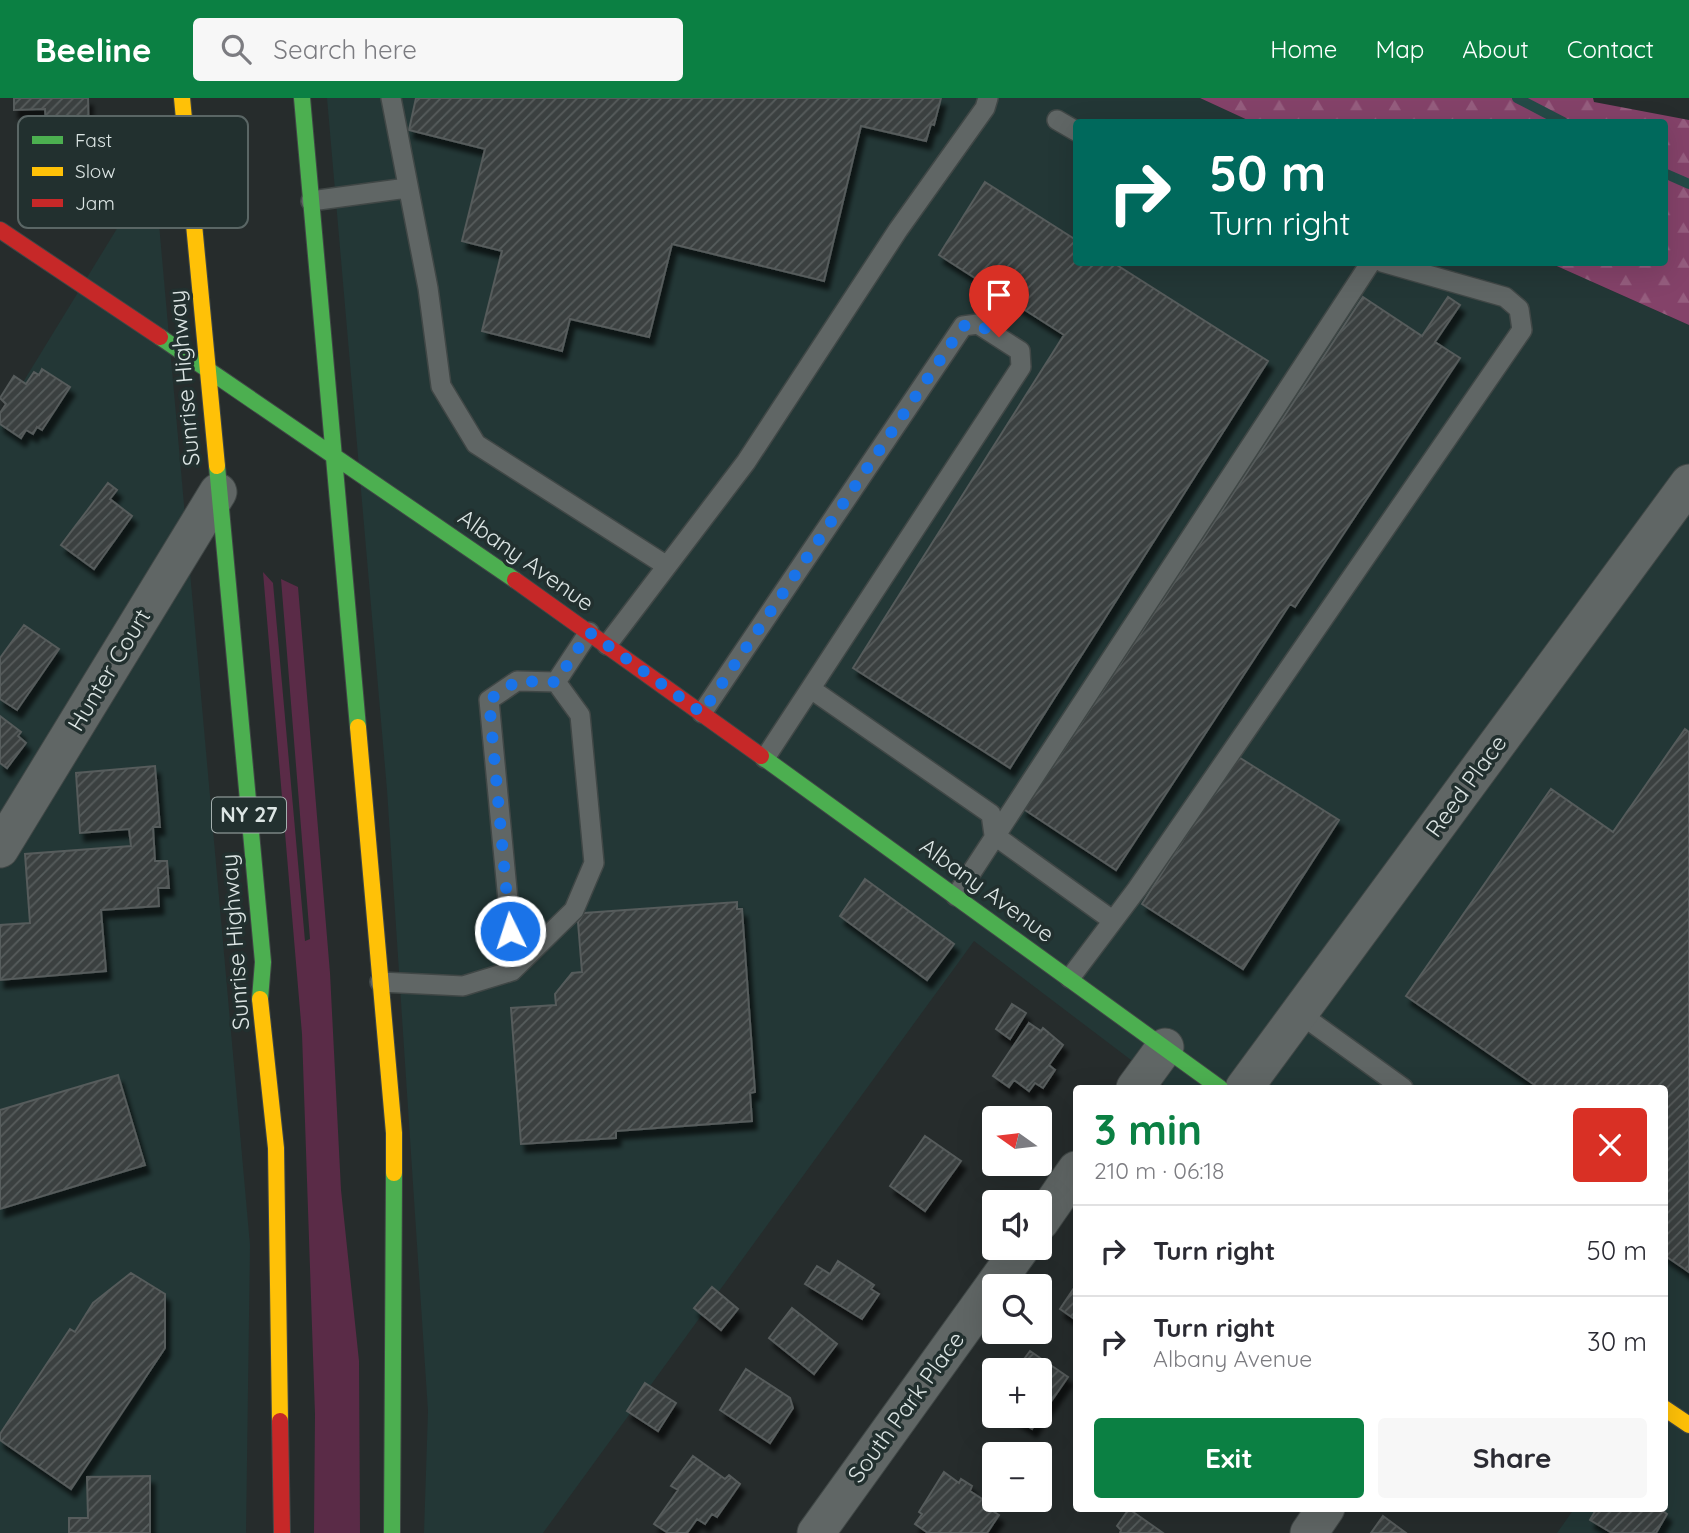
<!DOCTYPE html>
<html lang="en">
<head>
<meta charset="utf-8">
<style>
  body { margin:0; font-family:Quicksand,sans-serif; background:#f7f7f7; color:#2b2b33; height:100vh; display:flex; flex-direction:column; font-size:26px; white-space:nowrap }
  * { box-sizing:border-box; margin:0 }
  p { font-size:23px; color:#7c7c81 }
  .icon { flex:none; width:38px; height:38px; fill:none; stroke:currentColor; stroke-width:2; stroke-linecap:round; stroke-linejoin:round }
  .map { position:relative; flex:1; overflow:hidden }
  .details { position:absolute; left:1073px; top:987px; width:595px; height:427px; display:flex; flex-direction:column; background:#fff; border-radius:7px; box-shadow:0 7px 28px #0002 }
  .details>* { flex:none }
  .guide { position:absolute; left:1073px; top:21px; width:595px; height:147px; border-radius:7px; box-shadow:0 7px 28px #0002; background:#00695c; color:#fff; overflow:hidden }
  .needle { width:46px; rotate:284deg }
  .buttons { position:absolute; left:982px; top:1008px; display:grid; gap:14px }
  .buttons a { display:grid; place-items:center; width:70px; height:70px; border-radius:7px; background:#fff; box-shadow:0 7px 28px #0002; font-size:35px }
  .pin { position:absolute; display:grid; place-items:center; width:60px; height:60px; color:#fff; margin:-72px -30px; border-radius:50% 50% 50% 0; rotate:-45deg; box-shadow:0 0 7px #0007 }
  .pin .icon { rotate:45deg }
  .me { position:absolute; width:77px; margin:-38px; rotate:356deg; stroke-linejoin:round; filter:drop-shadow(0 0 5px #0008) }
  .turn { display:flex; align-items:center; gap:24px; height:147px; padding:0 21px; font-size:32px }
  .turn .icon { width:91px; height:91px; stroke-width:2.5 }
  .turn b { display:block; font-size:49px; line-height:60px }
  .round { display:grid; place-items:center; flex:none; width:74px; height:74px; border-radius:7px; background:#f7f7f7 }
  .overview { display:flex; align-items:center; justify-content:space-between; height:119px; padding:0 21px }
  h1 { font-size:42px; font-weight:700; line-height:52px; color:#0b8043 }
  .primary-button { display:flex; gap:14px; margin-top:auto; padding:14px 21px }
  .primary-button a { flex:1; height:80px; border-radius:7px; background:#0b8043; color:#fff; font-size:28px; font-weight:700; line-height:80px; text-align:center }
  .primary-button a+a { background:#f7f7f7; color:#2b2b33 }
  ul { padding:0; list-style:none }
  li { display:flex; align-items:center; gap:21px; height:91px; padding:0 21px; border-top:2px solid #e1e1e2 }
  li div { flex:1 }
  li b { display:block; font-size:26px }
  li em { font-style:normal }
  header { display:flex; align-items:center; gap:42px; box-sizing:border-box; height:98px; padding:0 35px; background:#0b8043; color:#fff }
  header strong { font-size:33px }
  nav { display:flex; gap:38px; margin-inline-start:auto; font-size:24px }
  .search { width:490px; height:63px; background:#f7f7f7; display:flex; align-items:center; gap:18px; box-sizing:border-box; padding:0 24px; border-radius:7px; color:#7c7c81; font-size:26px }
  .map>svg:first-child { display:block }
</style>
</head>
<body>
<header>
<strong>Beeline</strong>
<div class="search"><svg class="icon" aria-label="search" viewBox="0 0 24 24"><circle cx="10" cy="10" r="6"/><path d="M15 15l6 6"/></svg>Search here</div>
<nav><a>Home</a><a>Map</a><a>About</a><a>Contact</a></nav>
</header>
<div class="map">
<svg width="1689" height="1435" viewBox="0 0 1689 1435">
  <defs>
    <pattern id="forest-firs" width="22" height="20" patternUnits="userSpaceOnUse" patternTransform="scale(1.75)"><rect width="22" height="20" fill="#844269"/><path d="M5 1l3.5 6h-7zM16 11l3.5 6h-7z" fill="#955d7e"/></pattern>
    <pattern id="building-hatch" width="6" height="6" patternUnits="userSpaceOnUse" patternTransform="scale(1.75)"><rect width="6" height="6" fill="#3b4141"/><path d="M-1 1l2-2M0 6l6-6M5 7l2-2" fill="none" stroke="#575c5c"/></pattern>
    <filter id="shadow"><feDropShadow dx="4.5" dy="8" stdDeviation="2" flood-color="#0009"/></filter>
  </defs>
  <rect width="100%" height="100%" fill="#262c2c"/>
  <!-- built -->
  <path fill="#233736" d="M 327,0 L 1200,0 L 1252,24 L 1076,24 L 1076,164 L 1550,165 L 1689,227 L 1689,1435 L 1557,1435 L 1574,1411 L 1664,1410 L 1664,990 L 1168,990 L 974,843 L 543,1435 L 424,1435 L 428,1313 L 387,692 Z
    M 154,70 L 250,1147 L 246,1435 L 0,1435 L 0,322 Z"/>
  <!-- green -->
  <path fill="#5a2b47" d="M 263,474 L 273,485 L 305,843 L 310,841 L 281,481 L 298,489 L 330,875 L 341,1092 L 359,1263 L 360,1435 L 314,1435 L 315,1316 L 302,936 Z"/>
  <!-- forest -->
  <path fill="url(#forest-firs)" d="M 1200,0 L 1593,0 L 1594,4 L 1689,22 L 1689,227 L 1550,165 L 1664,164 L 1664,24 L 1252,24 Z"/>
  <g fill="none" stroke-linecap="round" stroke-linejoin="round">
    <!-- stream -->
    <path stroke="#244a47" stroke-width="10" d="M 1517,0 L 1563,24
      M 1664,75 L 1689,86"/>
  </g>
  <!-- building -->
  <path fill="url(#building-hatch)" stroke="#565b5b" stroke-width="2" filter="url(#shadow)" d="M 14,0 L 88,0 L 89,41 L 47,43 L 45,11 L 14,12 Z
    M 416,0 L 941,0 L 934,27 L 931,26 L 926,43 L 861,28 L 824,183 L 672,146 L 649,239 L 570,221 L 562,253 L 482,233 L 502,153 L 462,143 L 485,51 L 409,32 Z
    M 985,84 L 1076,142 L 1076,164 L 1112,164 L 1268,263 L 1010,670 L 853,570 L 1064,237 L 939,157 Z
    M 1363,199 L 1422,238 L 1448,199 L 1460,207 L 1435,244 L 1460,260 L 1295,509 L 1290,506 L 1116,772 L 1022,710 L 1051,666 L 1053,668 Z
    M 42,271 L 70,289 L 42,332 L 37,329 L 33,336 L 26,332 L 21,340 L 0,326 L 0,315 L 6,306 L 0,300 L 14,278 L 26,286 L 34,274 L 39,277 Z
    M 108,385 L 117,392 L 110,401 L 132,418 L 94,471 L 61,447 Z
    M 24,527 L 59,551 L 17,612 L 0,601 L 0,560 Z
    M 0,618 L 21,634 L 18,638 L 26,645 L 7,670 L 0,665 Z
    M 1685,631 L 1689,634 L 1689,1174 L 1664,1157 L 1664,990 L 1539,990 L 1406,898 L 1551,691 L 1613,734 Z
    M 1237,658 L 1339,722 L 1243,871 L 1142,806 Z
    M 155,668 L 160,729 L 153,729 L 155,763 L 167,763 L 169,790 L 158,790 L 159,808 L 101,812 L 106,873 L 0,882 L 0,827 L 30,825 L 25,756 L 131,748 L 129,731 L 80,735 L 76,675 Z
    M 865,781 L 954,846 L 927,882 L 840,818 Z
    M 737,804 L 737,811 L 742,811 L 755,994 L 750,995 L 752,1023 L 616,1033 L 616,1040 L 521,1046 L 511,910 L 556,907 L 555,896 L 572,875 L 582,874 L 578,824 L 584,815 Z
    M 1012,906 L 1026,915 L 1010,941 L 996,931 Z
    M 1029,925 L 1041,933 L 1043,930 L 1063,947 L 1049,967 L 1055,972 L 1043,990 L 1035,985 L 1029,993 L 1014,982 L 1009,989 L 993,978 Z
    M 118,977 L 145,1067 L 0,1111 L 0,1012 Z
    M 925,1038 L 961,1063 L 925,1113 L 890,1088 Z
    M 838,1163 L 874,1187 L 871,1191 L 879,1196 L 862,1221 L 805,1186 L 817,1168 L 830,1176 Z
    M 131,1175 L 165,1196 L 165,1250 L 71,1391 L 0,1342 L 0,1336 L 70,1231 L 75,1234 L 93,1205 Z
    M 1076,1187 L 1076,1222 L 1060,1211 Z
    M 712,1189 L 738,1211 L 721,1232 L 694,1210 Z
    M 792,1210 L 837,1246 L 814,1276 L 769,1240 Z
    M 1030,1253 L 1068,1279 L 1032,1331 L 1012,1318 L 1040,1318 L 1040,1272 L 1016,1272 Z
    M 746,1271 L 790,1300 L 793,1310 L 770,1345 L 720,1312 Z
    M 645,1285 L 676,1305 L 658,1333 L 627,1313 Z
    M 693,1358 L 725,1381 L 729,1377 L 740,1386 L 717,1419 L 712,1416 L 705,1426 L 697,1421 L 687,1435 L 668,1435 L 654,1426 L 678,1392 L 671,1388 Z
    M 944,1374 L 959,1385 L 961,1381 L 972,1388 L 970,1393 L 990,1406 L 988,1410 L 999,1417 L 987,1435 L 928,1435 L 915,1426 L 922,1416 L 919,1414 Z
    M 150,1378 L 150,1435 L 69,1435 L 69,1420 L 88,1420 L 87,1379 Z
    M 1597,1410 L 1659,1410 L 1667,1416 L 1656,1435 L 1612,1435 L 1590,1422 Z
    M 1129,1411 L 1163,1435 L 1120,1435 L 1121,1432 L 1117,1428 Z
    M 1383,1418 L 1406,1435 L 1371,1435 Z"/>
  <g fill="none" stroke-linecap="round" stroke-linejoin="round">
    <!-- lane casing -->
    <g stroke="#404746" stroke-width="22">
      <path id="lane" d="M 391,0 L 428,190 L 441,288 L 476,346 L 667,468
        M 1057,22 L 1076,33
        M 311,103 L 407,90
        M 607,547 L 746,364 L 898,132 L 985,10 L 988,0
        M 811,591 L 991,716 L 994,737 L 1112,822
        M 702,615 L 963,228 L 978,226 L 1020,253 L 1021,269 L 765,660
        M 956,798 L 1371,164
        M 512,873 L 509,813 L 489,602 L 517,583 L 556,584
        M 1070,880 L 1137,791 L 1522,232 L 1519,211 L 1505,199 L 1382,164
        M 380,884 L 463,888 L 512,873 L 574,812 L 594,765 L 580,617 L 556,584 L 589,534
        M 1299,915 L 1403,990"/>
    </g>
    <!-- street casing -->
    <g stroke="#404746" stroke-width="39">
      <path id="street" d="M 0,751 L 218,394
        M 1135,990 L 1165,949
        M 1244,990 L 1689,385
        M 1040,1124 L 1076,1072
        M 816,1435 L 1021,1150
        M 1309,1435 L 1326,1410"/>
    </g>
    <!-- fast casing -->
    <g stroke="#404746" stroke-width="18">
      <path id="fast" d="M 302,0 L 358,629
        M 160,239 L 515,482
        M 217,368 L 263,864 L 260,901
        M 761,658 L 1220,990
        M 392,1435 L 394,1075"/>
    </g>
    <!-- slow casing -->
    <g stroke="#404746" stroke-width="18">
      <path id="slow" d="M 182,0 L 217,368
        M 358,629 L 394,1035 L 394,1075
        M 260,901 L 276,1050 L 280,1323
        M 1664,1310 L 1689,1327"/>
    </g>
    <!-- jam casing -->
    <g stroke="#404746" stroke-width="18">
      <path id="jam" d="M 0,132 L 160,239
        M 515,482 L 761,658
        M 280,1323 L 282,1435"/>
    </g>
    <!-- lane -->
    <use href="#lane" stroke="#606665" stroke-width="19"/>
    <!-- street -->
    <use href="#street" stroke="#606665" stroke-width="37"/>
    <!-- fast -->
    <use href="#fast" stroke="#4caf50" stroke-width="16"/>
    <!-- slow -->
    <use href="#slow" stroke="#ffc107" stroke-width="16"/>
    <!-- jam -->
    <use href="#jam" stroke="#c62828" stroke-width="16"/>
  </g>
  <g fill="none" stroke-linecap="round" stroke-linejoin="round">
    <!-- route -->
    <path stroke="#1a73e8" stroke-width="12" stroke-dasharray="0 21.6" d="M 510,833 L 489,602 L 517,583 L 556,584 L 589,534 L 702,615 L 963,228 L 978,226 L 999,239"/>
  </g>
  <g text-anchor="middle" stroke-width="7" stroke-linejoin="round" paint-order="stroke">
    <!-- shield labels -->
    <rect fill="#22302f" stroke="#a4afae" stroke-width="2" x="212" y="699.5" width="74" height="35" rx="5"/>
    <g font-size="21" font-weight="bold" fill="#dce5e4">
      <text x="249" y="724">NY 27</text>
    </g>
    <!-- street labels -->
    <g font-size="23" fill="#dce5e4" stroke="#22302f">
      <text transform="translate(184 280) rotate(-95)" y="8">Sunrise Highway</text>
      <text transform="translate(526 462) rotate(35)" y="8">Albany Avenue</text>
      <text transform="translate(109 572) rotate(-59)" y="8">Hunter Court</text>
      <text transform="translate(1466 688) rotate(-54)" y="8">Reed Place</text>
      <text transform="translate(987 792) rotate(36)" y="8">Albany Avenue</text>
      <text transform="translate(235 844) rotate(-94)" y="8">Sunrise Highway</text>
      <text transform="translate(906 1309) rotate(-54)" y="8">South Park Place</text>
    </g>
  </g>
  <!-- legend -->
  <rect x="18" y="18" width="230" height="112" rx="10" fill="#22302f" stroke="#5a6665" stroke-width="2"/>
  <rect x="32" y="38" width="31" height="8" fill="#4caf50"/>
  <rect x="32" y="69" width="31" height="9" fill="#ffc107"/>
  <rect x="32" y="101" width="31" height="8" fill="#c62828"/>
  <g font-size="19" fill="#dce5e4">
    <text x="75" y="49">Fast</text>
    <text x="75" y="80">Slow</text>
    <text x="75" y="112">Jam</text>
  </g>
</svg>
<div class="buttons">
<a><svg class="needle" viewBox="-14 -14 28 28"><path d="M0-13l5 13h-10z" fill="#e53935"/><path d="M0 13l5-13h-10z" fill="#7c7c81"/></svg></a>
<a><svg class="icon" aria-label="sound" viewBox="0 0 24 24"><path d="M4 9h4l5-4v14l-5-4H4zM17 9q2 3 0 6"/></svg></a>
<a><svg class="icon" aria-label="search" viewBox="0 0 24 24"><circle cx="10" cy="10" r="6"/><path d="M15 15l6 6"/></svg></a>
<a>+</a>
<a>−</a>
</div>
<div class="pin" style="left:999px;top:239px;background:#d93025"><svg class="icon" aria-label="arrive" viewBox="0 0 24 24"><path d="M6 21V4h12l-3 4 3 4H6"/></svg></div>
<svg class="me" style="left:510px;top:833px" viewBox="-20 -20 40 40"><circle r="17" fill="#1a73e8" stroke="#fff" stroke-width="3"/><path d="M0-11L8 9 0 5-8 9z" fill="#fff"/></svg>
<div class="guide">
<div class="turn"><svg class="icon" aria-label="right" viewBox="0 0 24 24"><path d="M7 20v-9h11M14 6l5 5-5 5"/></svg><div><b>50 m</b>Turn right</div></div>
</div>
<section class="details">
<div class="overview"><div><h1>3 min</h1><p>210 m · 06:18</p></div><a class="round" style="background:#d93025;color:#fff"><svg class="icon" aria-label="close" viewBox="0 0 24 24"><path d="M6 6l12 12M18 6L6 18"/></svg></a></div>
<ul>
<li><svg class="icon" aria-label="right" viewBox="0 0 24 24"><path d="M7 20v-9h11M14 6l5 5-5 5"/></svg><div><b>Turn right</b></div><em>50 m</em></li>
<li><svg class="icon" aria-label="right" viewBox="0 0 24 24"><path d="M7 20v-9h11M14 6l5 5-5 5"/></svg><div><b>Turn right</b><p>Albany Avenue</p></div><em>30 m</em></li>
</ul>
<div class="primary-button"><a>Exit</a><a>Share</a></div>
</section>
</div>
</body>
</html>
